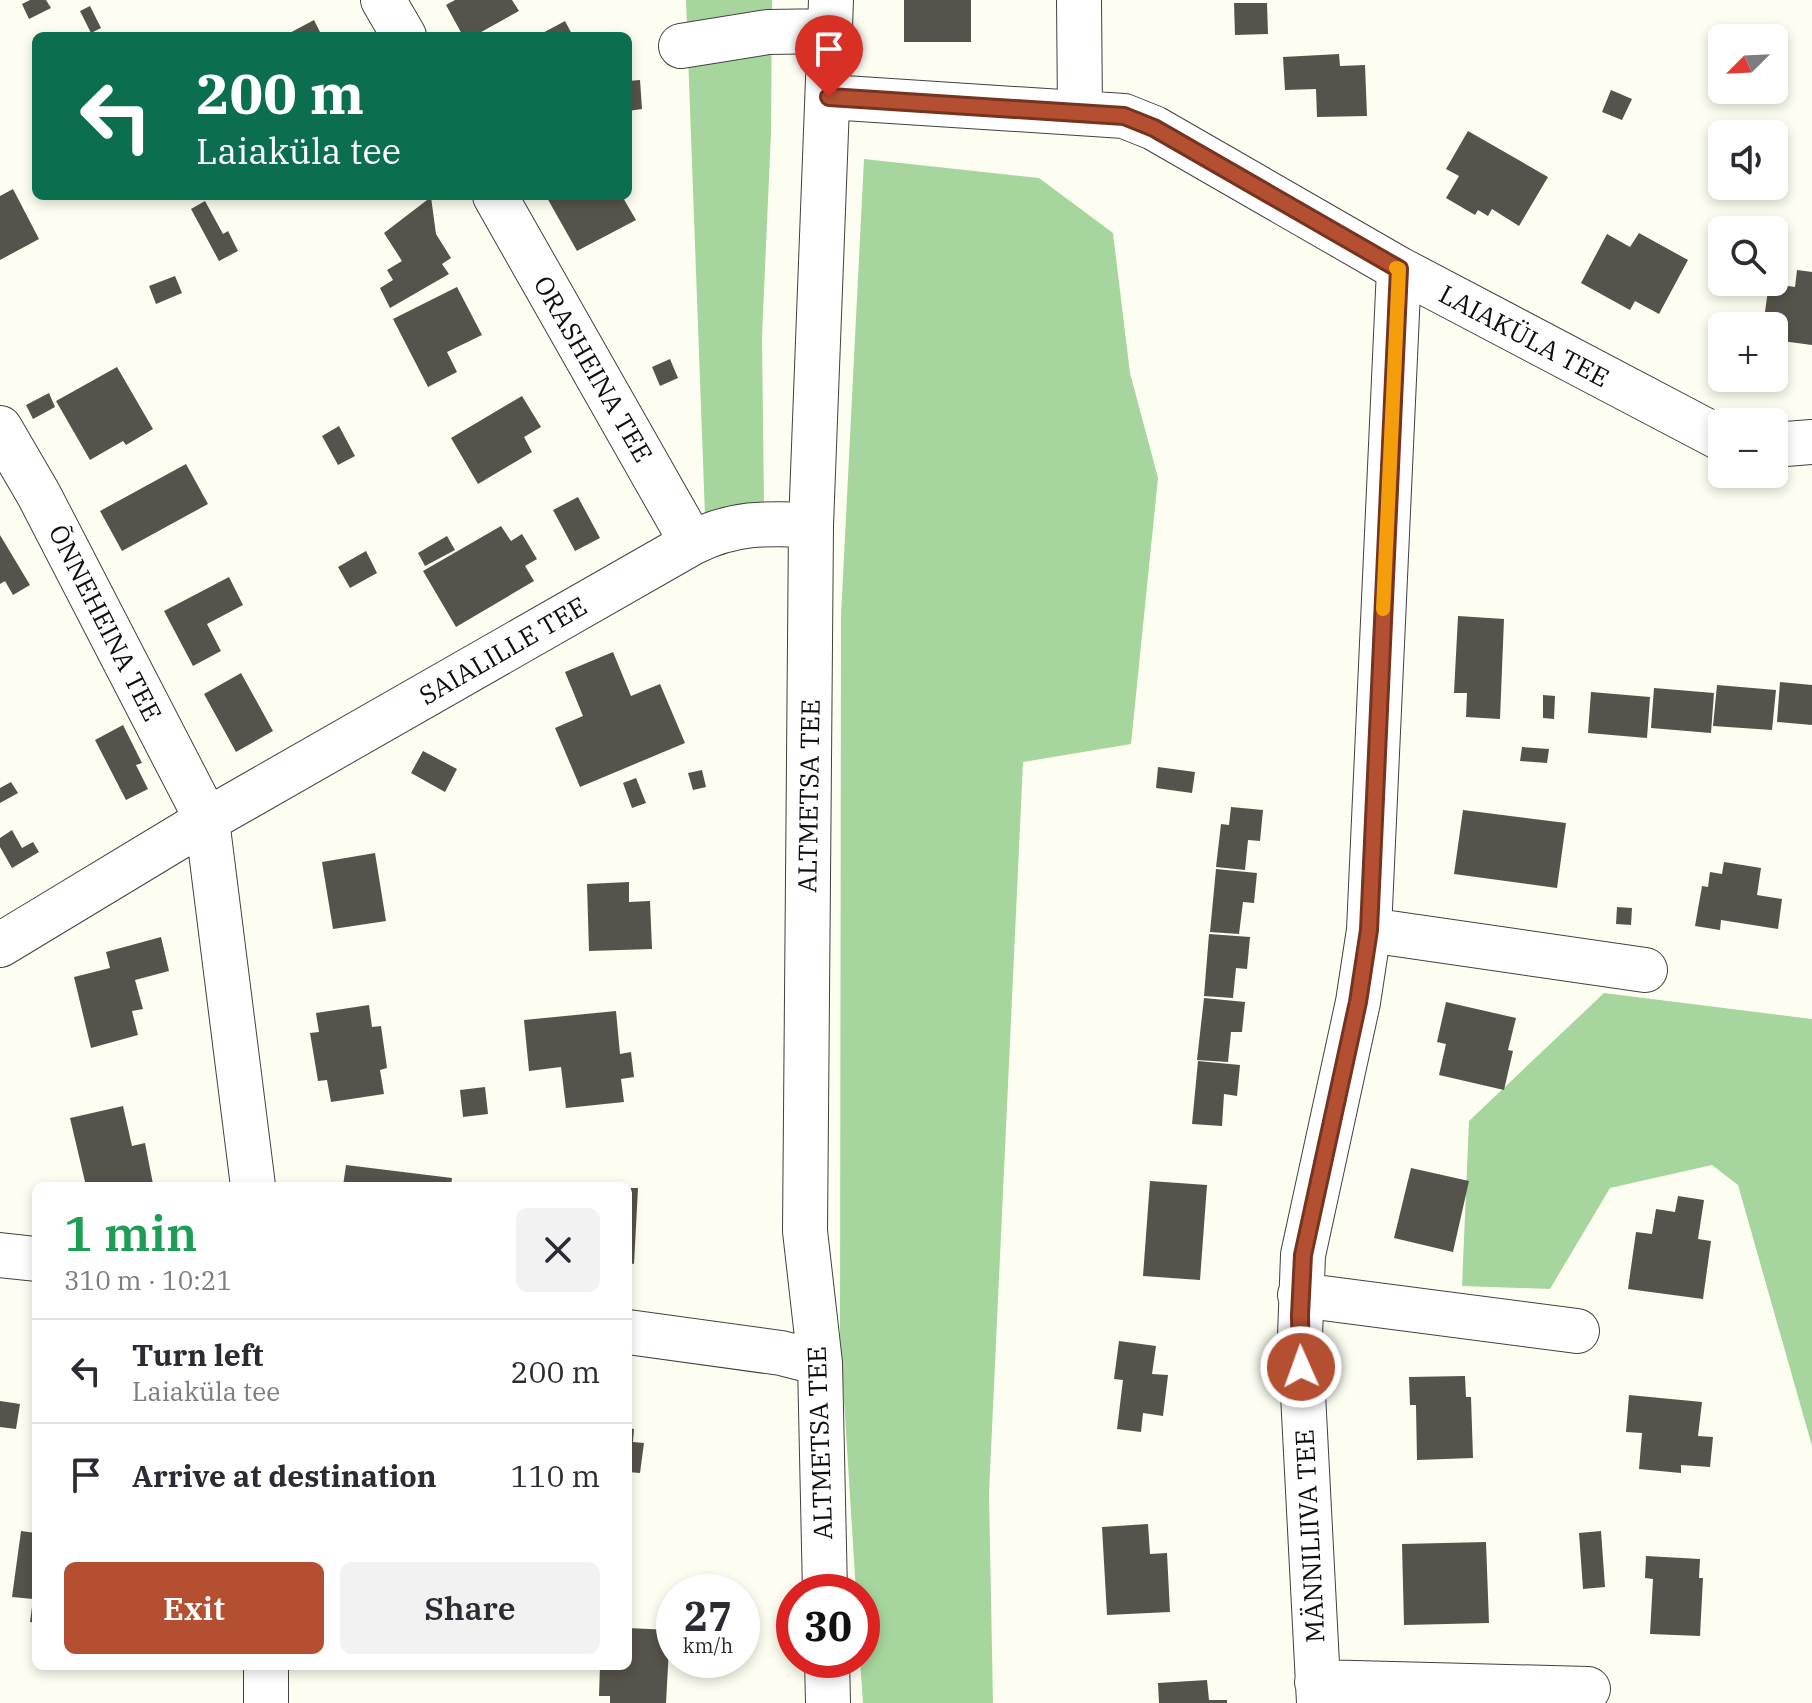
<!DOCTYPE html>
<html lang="en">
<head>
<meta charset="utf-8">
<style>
  body { margin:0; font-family:"IBM Plex Serif",serif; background:#f2f2f3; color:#2b2b33; height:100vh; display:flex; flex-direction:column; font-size:30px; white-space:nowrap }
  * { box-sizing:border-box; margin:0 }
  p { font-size:26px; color:#7c7c81 }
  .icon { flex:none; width:44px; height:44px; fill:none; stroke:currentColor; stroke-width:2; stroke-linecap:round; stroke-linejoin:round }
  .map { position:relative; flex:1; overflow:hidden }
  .side { position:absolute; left:32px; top:1182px; width:600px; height:488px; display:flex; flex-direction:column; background:#fff; border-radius:12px; box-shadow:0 4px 12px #0003 }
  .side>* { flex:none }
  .banner { position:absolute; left:32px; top:32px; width:600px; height:168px; border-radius:12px; box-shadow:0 4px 12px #0003; background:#0b6e4f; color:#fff; overflow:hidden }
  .needle { width:52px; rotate:246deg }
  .tools { position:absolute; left:1708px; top:24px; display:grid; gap:16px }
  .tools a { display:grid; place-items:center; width:80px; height:80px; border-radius:12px; background:#fff; box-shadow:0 4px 12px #0003; font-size:40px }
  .speed { position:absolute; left:656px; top:1574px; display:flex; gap:16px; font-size:40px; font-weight:700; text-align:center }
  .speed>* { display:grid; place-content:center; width:104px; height:104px; border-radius:50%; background:#fff; box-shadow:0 4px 12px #0003; line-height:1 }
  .speed small { font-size:20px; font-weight:400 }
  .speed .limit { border:12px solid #d22; background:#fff; color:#111 }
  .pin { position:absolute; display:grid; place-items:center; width:68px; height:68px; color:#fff; margin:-82px -34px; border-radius:50% 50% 50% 0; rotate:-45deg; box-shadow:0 0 8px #0007 }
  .pin .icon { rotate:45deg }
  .me { position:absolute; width:88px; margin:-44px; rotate:358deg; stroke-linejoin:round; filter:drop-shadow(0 0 6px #0008) }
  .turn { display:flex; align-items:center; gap:28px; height:168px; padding:0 32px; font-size:36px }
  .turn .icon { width:104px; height:104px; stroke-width:2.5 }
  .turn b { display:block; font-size:56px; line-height:68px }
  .round { display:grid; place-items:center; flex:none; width:84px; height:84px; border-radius:12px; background:#f2f2f3 }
  .summary { display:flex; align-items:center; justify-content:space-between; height:136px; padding:0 32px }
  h1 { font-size:48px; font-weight:600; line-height:60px; color:#1e9e55 }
  .action { display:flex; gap:16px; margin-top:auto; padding:16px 32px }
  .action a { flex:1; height:92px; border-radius:12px; background:#b45031; color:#fff; font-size:32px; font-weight:600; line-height:92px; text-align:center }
  .action a+a { background:#f2f2f3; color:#2b2b33 }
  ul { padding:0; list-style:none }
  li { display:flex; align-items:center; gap:24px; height:104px; padding:0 32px; border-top:2px solid #e1e1e2 }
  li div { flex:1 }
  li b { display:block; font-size:30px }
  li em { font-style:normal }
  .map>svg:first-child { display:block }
</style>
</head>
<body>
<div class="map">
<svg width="1812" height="1703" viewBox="0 0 1812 1703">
  <rect width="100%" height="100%" fill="#fdfef1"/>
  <!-- forest -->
  <path fill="#a6d69d" d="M 686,0 L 772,0 L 771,133 L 762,336 L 764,507 L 705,516 Z
    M 864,159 L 1039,178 L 1113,233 L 1130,373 L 1158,478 L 1131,744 L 1023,762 L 989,1493 L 993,1703 L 863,1703 L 860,1660 L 862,1592 L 856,1592 L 840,1336 L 841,616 Z
    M 1604,993 L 1812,1019 L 1812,1446 L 1738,1185 L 1712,1165 L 1610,1188 L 1550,1289 L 1462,1286 L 1469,1121 Z"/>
  <!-- building -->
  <path fill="#56534c" d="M 30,0 L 46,0 L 51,8 L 29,19 L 22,4 Z
    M 455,0 L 512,0 L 519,11 L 474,36 L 463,36 L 446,5 Z
    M 904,0 L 971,0 L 971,42 L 904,42 Z
    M 1234,3 L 1267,3 L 1268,34 L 1235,35 Z
    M 90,6 L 101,28 L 91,33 L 80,11 Z
    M 314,20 L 322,36 L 284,36 Z
    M 565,21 L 573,36 L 537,36 Z
    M 1339,54 L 1340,66 L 1365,65 L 1367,116 L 1317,117 L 1316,89 L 1285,90 L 1283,57 Z
    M 640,80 L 642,109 L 628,111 L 628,81 Z
    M 1611,90 L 1632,99 L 1622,120 L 1602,112 Z
    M 1468,131 L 1548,177 L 1519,226 L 1492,209 L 1488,216 L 1478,210 L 1475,215 L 1446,198 L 1459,176 L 1446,169 Z
    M 13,189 L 39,239 L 0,260 L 0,196 Z
    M 546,196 L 622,196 L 636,220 L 577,251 Z
    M 431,197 L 436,234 L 451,258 L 442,264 L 449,274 L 390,308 L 380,288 L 393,280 L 387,270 L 402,261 L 384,233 Z
    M 205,201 L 223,234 L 228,231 L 238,251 L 219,261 L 191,209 Z
    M 1639,233 L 1688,260 L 1659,314 L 1635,301 L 1630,310 L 1581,283 L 1607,234 L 1630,247 Z
    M 1797,270 L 1812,272 L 1812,345 L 1774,340 L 1774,326 L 1763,326 L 1769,283 L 1795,287 Z
    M 175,276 L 182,293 L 156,304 L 149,286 Z
    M 457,287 L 482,335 L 447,352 L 457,372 L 428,387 L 393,319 Z
    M 670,359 L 678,378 L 660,386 L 652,367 Z
    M 117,367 L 153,429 L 126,445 L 123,441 L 90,460 L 56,401 Z
    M 49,393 L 55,407 L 33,419 L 26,405 Z
    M 522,396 L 541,427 L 524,437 L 532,452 L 478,484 L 451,438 Z
    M 339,426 L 355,456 L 338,465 L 322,436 Z
    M 186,464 L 208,504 L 122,551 L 100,511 Z
    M 578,497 L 600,538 L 575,551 L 553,510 Z
    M 501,526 L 511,541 L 522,534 L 537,559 L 525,566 L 534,581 L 456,627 L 423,571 Z
    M 0,535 L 30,585 L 13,595 L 5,581 L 0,584 Z
    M 447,536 L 455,550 L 425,566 L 418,553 Z
    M 366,551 L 377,573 L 350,588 L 338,567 Z
    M 229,577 L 243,605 L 207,624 L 221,651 L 193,666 L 164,611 Z
    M 1458,616 L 1504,619 L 1500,719 L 1466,717 L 1467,693 L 1454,693 Z
    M 613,652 L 631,696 L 660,684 L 685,743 L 580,787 L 555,728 L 583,716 L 565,672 Z
    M 241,673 L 273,731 L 236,752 L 204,694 Z
    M 1780,682 L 1812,685 L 1812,725 L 1777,722 Z
    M 1717,685 L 1776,690 L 1772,730 L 1713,726 Z
    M 1654,688 L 1714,693 L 1711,733 L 1651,728 Z
    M 1591,692 L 1650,697 L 1647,738 L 1588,733 Z
    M 1543,695 L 1555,696 L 1554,719 L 1543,718 Z
    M 123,725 L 142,763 L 136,765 L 148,789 L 126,800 L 95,740 Z
    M 1522,747 L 1549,749 L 1547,763 L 1520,761 Z
    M 423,751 L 457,769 L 445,792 L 411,773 Z
    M 1158,767 L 1195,772 L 1192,793 L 1156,788 Z
    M 702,770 L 706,787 L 693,790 L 688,773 Z
    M 636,778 L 646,803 L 632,808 L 623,783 Z
    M 11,782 L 18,793 L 0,803 L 0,788 Z
    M 1231,807 L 1263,810 L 1260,841 L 1248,840 L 1245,870 L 1216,867 L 1221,824 L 1229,825 Z
    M 1463,810 L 1566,823 L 1557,888 L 1454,874 Z
    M 12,830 L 22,848 L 33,842 L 39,852 L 12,868 L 0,847 L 0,838 Z
    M 375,853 L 386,921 L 333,929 L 322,862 Z
    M 1724,862 L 1761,868 L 1757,895 L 1782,899 L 1778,929 L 1721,920 L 1720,930 L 1695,926 L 1702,886 L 1708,887 L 1710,872 L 1722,874 Z
    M 1216,869 L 1257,873 L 1254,903 L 1243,902 L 1239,934 L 1210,932 Z
    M 629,882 L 629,902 L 650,901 L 652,949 L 589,951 L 587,884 Z
    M 1617,907 L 1632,908 L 1631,925 L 1616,924 Z
    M 1209,934 L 1250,937 L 1247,969 L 1236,968 L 1233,998 L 1204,996 Z
    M 161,937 L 169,971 L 135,980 L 143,1009 L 132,1011 L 138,1035 L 91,1048 L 74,977 L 110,968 L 106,952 Z
    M 1204,998 L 1245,1002 L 1242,1032 L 1231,1032 L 1228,1062 L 1197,1060 Z
    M 1446,1002 L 1516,1018 L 1508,1050 L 1513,1051 L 1504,1090 L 1439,1075 L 1446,1044 L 1437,1042 Z
    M 369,1005 L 372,1027 L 381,1026 L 387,1068 L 380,1070 L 384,1094 L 331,1102 L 327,1080 L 318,1081 L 310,1033 L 319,1032 L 316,1013 Z
    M 616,1011 L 620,1054 L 631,1052 L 634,1077 L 621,1079 L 624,1102 L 566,1108 L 561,1067 L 529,1071 L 524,1020 Z
    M 1198,1061 L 1240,1065 L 1237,1096 L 1224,1094 L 1222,1126 L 1192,1124 Z
    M 485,1087 L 488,1114 L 463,1117 L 460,1090 Z
    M 123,1106 L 132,1146 L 145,1143 L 153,1184 L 86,1186 L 70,1118 Z
    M 346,1165 L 452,1178 L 451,1186 L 343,1186 Z
    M 1411,1168 L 1469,1181 L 1453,1252 L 1394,1238 Z
    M 1150,1181 L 1207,1185 L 1200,1280 L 1143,1276 Z
    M 628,1188 L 638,1188 L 634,1264 L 628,1263 Z
    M 1678,1196 L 1704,1200 L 1698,1239 L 1711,1241 L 1703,1299 L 1628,1289 L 1636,1232 L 1652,1234 L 1656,1209 L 1675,1212 Z
    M 1119,1341 L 1156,1346 L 1152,1374 L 1168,1375 L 1163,1416 L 1143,1413 L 1141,1432 L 1117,1429 L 1123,1380 L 1114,1379 Z
    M 1465,1376 L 1466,1397 L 1471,1397 L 1473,1458 L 1417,1460 L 1416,1405 L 1410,1405 L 1409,1377 Z
    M 1629,1395 L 1702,1402 L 1698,1436 L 1713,1437 L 1710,1467 L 1681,1465 L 1681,1473 L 1639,1469 L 1642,1433 L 1626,1432 Z
    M 0,1401 L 20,1404 L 16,1429 L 0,1427 Z
    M 628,1428 L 634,1429 L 633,1442 L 644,1443 L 640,1473 L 628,1472 Z
    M 1148,1524 L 1150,1554 L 1167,1553 L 1170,1612 L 1107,1615 L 1102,1527 Z
    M 21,1531 L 36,1533 L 36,1623 L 30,1622 L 33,1599 L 12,1597 Z
    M 1601,1531 L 1605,1587 L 1583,1589 L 1579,1533 Z
    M 1486,1542 L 1489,1623 L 1404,1625 L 1402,1544 Z
    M 1646,1556 L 1700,1559 L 1699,1578 L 1703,1578 L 1700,1636 L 1650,1634 L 1653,1579 L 1645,1578 Z
    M 628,1628 L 670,1630 L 666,1703 L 610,1703 L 610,1696 L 599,1696 L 600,1666 L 628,1666 Z
    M 1207,1680 L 1209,1700 L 1227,1700 L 1227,1703 L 1159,1703 L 1158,1683 Z"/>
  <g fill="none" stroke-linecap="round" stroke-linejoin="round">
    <!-- minor casing -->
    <g stroke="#414141" stroke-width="46">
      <path id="minor" d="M 383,0 L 404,36
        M 1079,0 L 1080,112
        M 681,46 L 768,32 L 831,31
        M 829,97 L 1124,116 L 1154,128 L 1399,269 L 1722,439
        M 495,196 L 692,543
        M 0,428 L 39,495 L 207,820 L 253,1186
        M 1774,445 L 1812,442
        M 1369,930 L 1645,970
        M 0,945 L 207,820 L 692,543 C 733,522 765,523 811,525
        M 0,1255 L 36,1259
        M 1300,1295 L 1577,1331
        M 628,1332 L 781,1353 L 820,1363
        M 825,1592 L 820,1363 L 805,1231 L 811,525 L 831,0
        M 827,1660 L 828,1703
        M 1317,1682 L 1588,1689
        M 266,1703 L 266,1666
        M 1319,1703 L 1300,1336 L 1303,1255 L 1358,1002 L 1369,930 L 1399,269"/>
    </g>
    <!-- minor -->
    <use href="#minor" stroke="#fff" stroke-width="44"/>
  </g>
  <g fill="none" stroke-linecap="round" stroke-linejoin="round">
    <!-- route casing -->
    <g stroke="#753420" stroke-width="20">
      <path id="route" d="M 829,97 L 1124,116 L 1154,128 L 1399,269 L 1369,930 L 1358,1002 L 1303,1255 L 1300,1315 L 1301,1367"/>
    </g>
    <!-- route -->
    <use href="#route" stroke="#b45031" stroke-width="14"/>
    <!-- slow -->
    <path stroke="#f59e0b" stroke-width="14" d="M 1383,609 L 1399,269 L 1396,268"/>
  </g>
  <g text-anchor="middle" stroke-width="8" stroke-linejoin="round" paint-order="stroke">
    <!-- street labels -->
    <g font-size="26" fill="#0e0e0e" stroke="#fff">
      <text transform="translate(1524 336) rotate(28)" y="9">LAIAKÜLA TEE</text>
      <text transform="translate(593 369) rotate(60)" y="9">ORASHEINA TEE</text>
      <text transform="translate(105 623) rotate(63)" y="9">ÕNNEHEINA TEE</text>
      <text transform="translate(503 651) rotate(-30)" y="9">SAIALILLE TEE</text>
      <text transform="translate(809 796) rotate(-89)" y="9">ALTMETSA TEE</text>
      <text transform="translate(820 1443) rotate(-92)" y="9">ALTMETSA TEE</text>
      <text transform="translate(1310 1536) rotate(-93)" y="9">MÄNNILIIVA TEE</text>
    </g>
  </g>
</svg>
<div class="tools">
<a><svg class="needle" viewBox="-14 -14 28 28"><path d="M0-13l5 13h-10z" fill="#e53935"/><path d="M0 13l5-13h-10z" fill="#7c7c81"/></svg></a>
<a><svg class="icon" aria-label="sound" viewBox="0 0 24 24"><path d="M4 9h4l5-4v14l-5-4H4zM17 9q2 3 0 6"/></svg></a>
<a><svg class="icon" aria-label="search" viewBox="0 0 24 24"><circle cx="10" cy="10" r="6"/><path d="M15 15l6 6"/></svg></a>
<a>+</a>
<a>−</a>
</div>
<div class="speed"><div>27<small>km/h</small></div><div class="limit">30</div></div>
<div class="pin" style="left:829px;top:97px;background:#d93025"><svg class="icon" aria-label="arrive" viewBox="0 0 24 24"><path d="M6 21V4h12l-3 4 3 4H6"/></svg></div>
<svg class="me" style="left:1301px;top:1367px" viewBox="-20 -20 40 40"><circle r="17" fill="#b45031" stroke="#fff" stroke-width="3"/><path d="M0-11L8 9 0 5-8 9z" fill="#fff"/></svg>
<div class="banner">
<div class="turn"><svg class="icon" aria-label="left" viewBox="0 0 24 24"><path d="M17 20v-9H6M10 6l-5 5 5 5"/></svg><div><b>200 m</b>Laiaküla tee</div></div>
</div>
<section class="side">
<div class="summary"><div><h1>1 min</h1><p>310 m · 10:21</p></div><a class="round"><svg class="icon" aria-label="close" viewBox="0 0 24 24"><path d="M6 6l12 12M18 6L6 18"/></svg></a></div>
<ul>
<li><svg class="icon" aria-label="left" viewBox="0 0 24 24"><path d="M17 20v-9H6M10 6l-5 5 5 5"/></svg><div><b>Turn left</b><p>Laiaküla tee</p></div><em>200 m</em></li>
<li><svg class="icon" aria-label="arrive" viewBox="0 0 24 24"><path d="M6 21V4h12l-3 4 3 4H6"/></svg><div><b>Arrive at destination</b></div><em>110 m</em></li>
</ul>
<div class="action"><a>Exit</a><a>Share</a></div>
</section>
</div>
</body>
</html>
